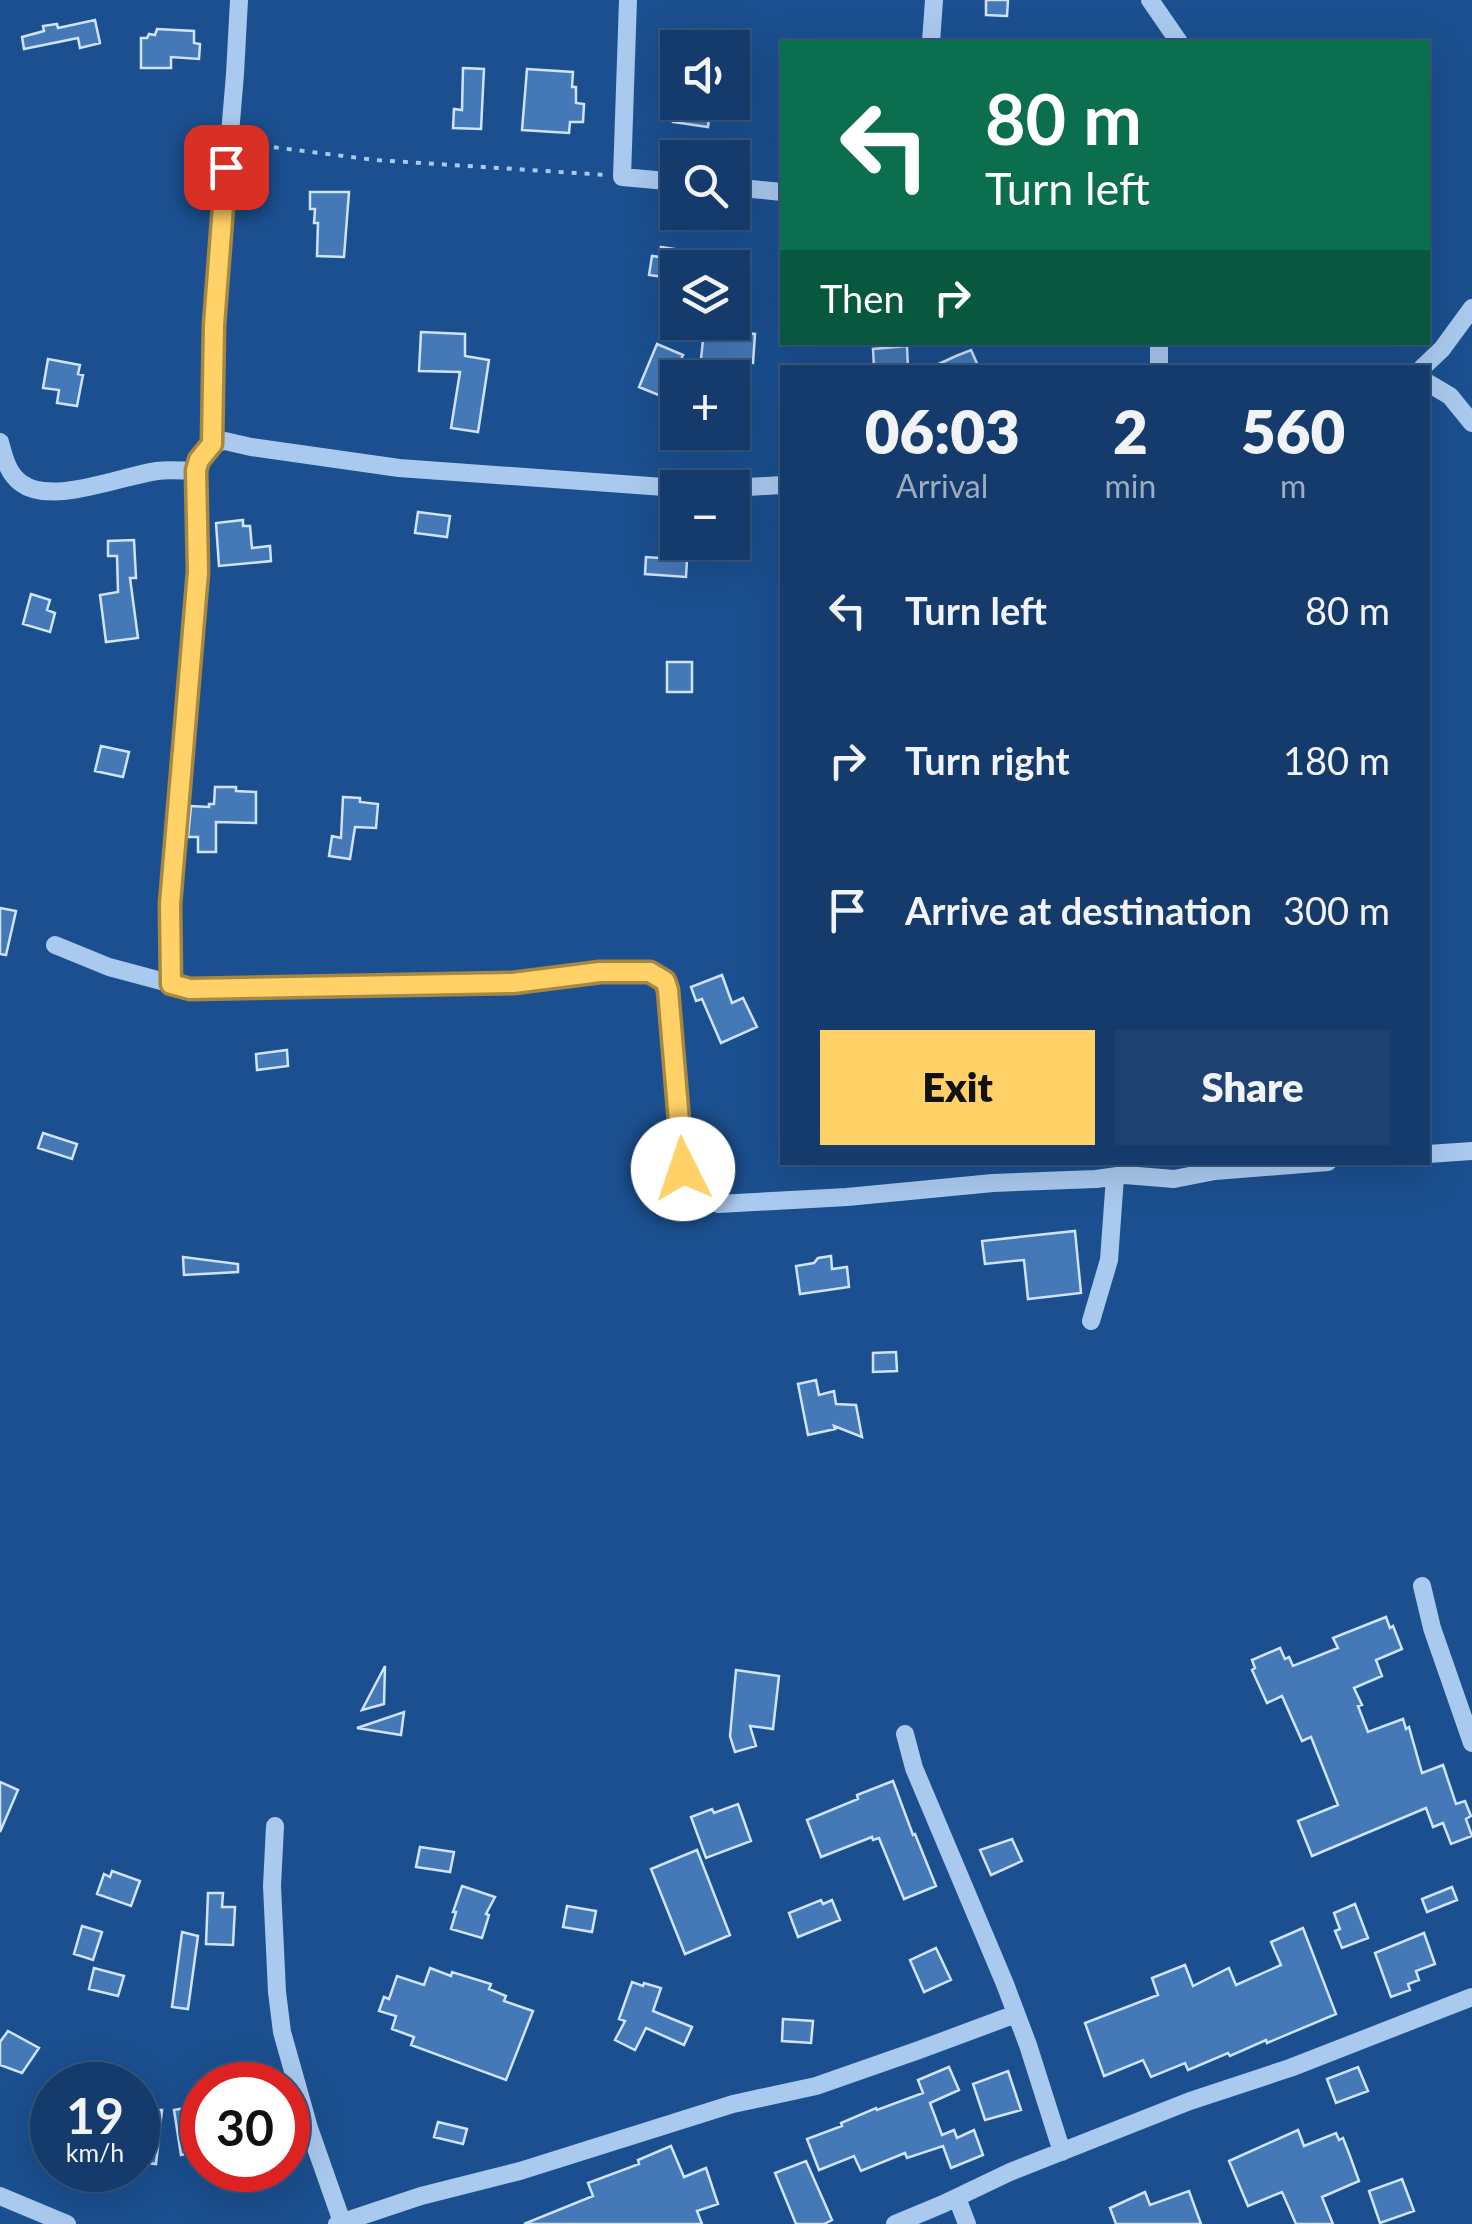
<!DOCTYPE html>
<html lang="en">
<head>
<meta charset="utf-8">
<style>
  body { margin:0; font-family:Lato,sans-serif; background:#1d4271; color:#f1f3f6; height:100vh; display:flex; flex-direction:column; font-size:38px; white-space:nowrap }
  * { box-sizing:border-box; margin:0 }
  p { font-size:32px; color:#9dadc1 }
  .icon { flex:none; width:55px; height:55px; fill:none; stroke:currentColor; stroke-width:2; stroke-linecap:round; stroke-linejoin:round }
  .map { position:relative; flex:1; overflow:hidden }
  .sheet { position:absolute; left:780px; top:365px; width:650px; height:800px; display:flex; flex-direction:column; background:#143b6b; border-radius:0px; box-shadow:0 10px 40px #0002,0 0 0 2px #33557e }
  .sheet>* { flex:none }
  .banner { position:absolute; left:780px; top:40px; width:650px; height:305px; border-radius:0px; box-shadow:0 10px 40px #0002,0 0 0 2px #33557e; background:#0b6e4f; color:#fff; overflow:hidden }
  .controls { position:absolute; left:660px; top:30px; display:grid; gap:20px }
  .controls a { display:grid; place-items:center; width:90px; height:90px; border-radius:0px; background:#143b6b; box-shadow:0 10px 40px #0002,0 0 0 2px #33557e; font-size:50px }
  .speed { position:absolute; left:30px; top:2062px; display:flex; gap:20px; font-size:50px; font-weight:700; text-align:center }
  .speed>* { display:grid; place-content:center; width:130px; height:130px; border-radius:50%; background:#143b6b; box-shadow:0 10px 40px #0002,0 0 0 2px #33557e; line-height:1 }
  .speed small { font-size:25px; font-weight:400 }
  .speed .limit { border:15px solid #d22; background:#fff; color:#111 }
  .pin { position:absolute; display:grid; place-items:center; width:85px; height:85px; color:#fff; margin:-42px; border-radius:20px; box-shadow:0 5px 15px #0006 }
  .me { position:absolute; width:110px; margin:-55px; rotate:356deg; stroke-linejoin:round; filter:drop-shadow(0 0 8px #0008) }
  .turn { display:flex; align-items:center; gap:35px; height:210px; padding:0 40px; font-size:45px }
  .turn .icon { width:130px; height:130px; stroke-width:2.5 }
  .turn b { display:block; font-size:70px; line-height:85px }
  .then { display:flex; align-items:center; height:95px; padding:0 40px; background:#0003; gap:20px; font-size:38px }
  .eta { display:flex; justify-content:space-evenly; align-items:center; height:170px; text-align:center }
  .eta b { font-size:60px; font-weight:800; line-height:70px }
  .action { display:flex; gap:20px; margin-top:auto; padding:20px 40px }
  .action a { flex:1; height:115px; border-radius:0px; background:#ffd166; color:#111; font-size:40px; font-weight:800; line-height:115px; text-align:center }
  .action a+a { background:#1d4271; color:#f1f3f6 }
  ul { padding:0; list-style:none }
  li { display:flex; align-items:center; gap:30px; height:150px; padding:0 40px }
  li div { flex:1 }
  li b { display:block; font-size:38px }
  li em { font-style:normal }
  .map>svg:first-child { display:block }
</style>
</head>
<body>
<div class="map">
<svg width="1472" height="2224" viewBox="0 0 1472 2224">
  <rect width="100%" height="100%" fill="#1b4f8f"/>
  <!-- building -->
  <path fill="#4478b7" stroke="#cfe3fa" stroke-width="2.5" d="M 986,0 L 1008,0 L 1007,16 L 986,15 Z
    M 95,20 L 100,43 L 80,48 L 78,38 L 24,49 L 22,37 L 44,31 L 43,26 L 57,24 L 58,28 Z
    M 157,29 L 194,31 L 194,43 L 200,44 L 199,59 L 171,57 L 171,68 L 141,68 L 141,38 L 147,38 L 149,34 L 155,35 Z
    M 463,68 L 484,69 L 481,129 L 453,128 L 454,109 L 462,110 Z
    M 527,69 L 573,72 L 572,87 L 576,87 L 576,103 L 584,104 L 583,122 L 570,122 L 569,133 L 522,130 Z
    M 676,102 L 711,104 L 708,127 L 673,122 Z
    M 310,192 L 349,192 L 344,257 L 317,256 L 318,223 L 314,223 L 315,209 L 310,209 Z
    M 661,247 L 675,249 L 675,254 L 712,259 L 711,268 L 678,268 L 678,279 L 649,275 L 652,256 L 660,257 Z
    M 704,330 L 755,334 L 753,363 L 701,359 Z
    M 421,332 L 465,334 L 465,356 L 489,360 L 478,432 L 451,428 L 460,372 L 419,371 Z
    M 657,344 L 683,355 L 672,382 L 678,385 L 678,403 L 639,387 Z
    M 907,346 L 908,368 L 874,368 L 873,349 Z
    M 971,350 L 979,368 L 930,368 L 956,356 Z
    M 48,359 L 80,365 L 78,374 L 83,375 L 77,406 L 57,403 L 59,390 L 43,388 Z
    M 418,512 L 450,516 L 447,537 L 415,533 Z
    M 243,520 L 243,526 L 250,526 L 252,548 L 270,546 L 271,561 L 219,566 L 216,523 Z
    M 661,525 L 678,526 L 678,542 L 688,542 L 686,577 L 645,574 L 646,557 L 659,558 Z
    M 134,540 L 136,578 L 130,578 L 138,638 L 106,642 L 100,595 L 118,592 L 117,556 L 108,556 L 108,541 Z
    M 31,594 L 50,600 L 47,610 L 55,613 L 50,632 L 23,624 Z
    M 667,662 L 692,662 L 692,692 L 667,692 Z
    M 101,746 L 129,752 L 123,777 L 95,771 Z
    M 215,787 L 236,787 L 236,791 L 256,792 L 256,823 L 216,822 L 216,852 L 198,852 L 198,837 L 188,837 L 191,806 L 209,807 L 209,804 L 214,804 Z
    M 343,797 L 360,798 L 360,802 L 378,804 L 376,828 L 355,827 L 350,859 L 329,856 L 332,836 L 341,838 Z
    M 0,908 L 16,911 L 6,955 L 0,954 Z
    M 722,975 L 732,1003 L 743,998 L 757,1027 L 721,1043 L 702,999 L 696,1001 L 691,987 Z
    M 287,1050 L 288,1066 L 257,1070 L 256,1054 Z
    M 43,1133 L 77,1144 L 72,1159 L 38,1148 Z
    M 1075,1231 L 1081,1293 L 1028,1299 L 1024,1260 L 985,1264 L 982,1241 Z
    M 831,1256 L 832,1269 L 847,1267 L 849,1287 L 800,1294 L 796,1266 L 814,1263 L 818,1258 Z
    M 183,1257 L 238,1264 L 238,1272 L 184,1275 Z
    M 896,1352 L 897,1371 L 873,1372 L 873,1353 Z
    M 816,1380 L 819,1395 L 834,1391 L 836,1404 L 856,1405 L 862,1437 L 834,1426 L 835,1429 L 808,1435 L 798,1384 Z
    M 1386,1617 L 1390,1628 L 1393,1626 L 1402,1649 L 1376,1660 L 1382,1676 L 1354,1688 L 1362,1705 L 1358,1706 L 1368,1732 L 1403,1719 L 1406,1729 L 1409,1727 L 1422,1773 L 1443,1765 L 1456,1804 L 1465,1801 L 1471,1816 L 1466,1819 L 1472,1836 L 1451,1844 L 1443,1823 L 1433,1827 L 1426,1808 L 1312,1856 L 1298,1821 L 1338,1805 L 1311,1737 L 1302,1741 L 1282,1696 L 1267,1703 L 1252,1670 L 1255,1668 L 1252,1660 L 1280,1648 L 1285,1659 L 1289,1657 L 1293,1666 L 1338,1648 L 1333,1638 Z
    M 385,1666 L 384,1704 L 362,1710 Z
    M 736,1670 L 779,1676 L 773,1729 L 750,1726 L 756,1746 L 735,1752 L 730,1736 Z
    M 404,1712 L 401,1735 L 357,1728 Z
    M 893,1781 L 913,1835 L 915,1834 L 936,1886 L 904,1899 L 879,1838 L 873,1840 L 872,1837 L 821,1857 L 807,1820 L 858,1799 L 857,1795 Z
    M 0,1782 L 18,1790 L 0,1832 Z
    M 738,1804 L 751,1841 L 706,1858 L 691,1817 L 712,1809 L 714,1813 Z
    M 1012,1839 L 1022,1861 L 991,1875 L 980,1850 Z
    M 420,1847 L 454,1852 L 450,1872 L 416,1867 Z
    M 697,1850 L 730,1935 L 685,1954 L 651,1869 Z
    M 112,1871 L 140,1881 L 131,1906 L 97,1894 L 104,1874 L 110,1877 Z
    M 462,1886 L 495,1897 L 486,1914 L 489,1915 L 482,1938 L 451,1929 L 456,1912 L 453,1912 Z
    M 1452,1887 L 1457,1900 L 1427,1912 L 1422,1899 Z
    M 208,1893 L 223,1893 L 222,1907 L 235,1907 L 233,1945 L 206,1944 Z
    M 821,1900 L 823,1904 L 832,1900 L 840,1920 L 798,1937 L 789,1913 Z
    M 1355,1904 L 1368,1938 L 1342,1948 L 1335,1931 L 1340,1929 L 1334,1913 Z
    M 567,1906 L 596,1911 L 592,1932 L 563,1927 Z
    M 82,1926 L 102,1932 L 93,1960 L 74,1954 Z
    M 1303,1928 L 1336,2014 L 1267,2043 L 1266,2040 L 1230,2056 L 1228,2053 L 1188,2070 L 1185,2063 L 1151,2077 L 1143,2060 L 1104,2076 L 1085,2023 L 1158,1995 L 1152,1978 L 1185,1965 L 1193,1986 L 1229,1968 L 1236,1985 L 1281,1965 L 1271,1942 Z
    M 182,1932 L 198,1936 L 188,2009 L 172,2007 Z
    M 1424,1933 L 1435,1964 L 1416,1971 L 1419,1980 L 1408,1984 L 1410,1990 L 1391,1997 L 1375,1953 Z
    M 936,1948 L 951,1980 L 924,1992 L 910,1960 Z
    M 94,1968 L 124,1976 L 118,1996 L 89,1989 Z
    M 430,1968 L 451,1976 L 452,1972 L 491,1984 L 489,1989 L 506,1996 L 504,2001 L 533,2011 L 506,2080 L 411,2045 L 414,2037 L 392,2029 L 396,2016 L 379,2011 L 384,1997 L 389,1999 L 397,1976 L 424,1985 Z
    M 632,1982 L 643,1986 L 644,1983 L 661,1988 L 653,2011 L 692,2027 L 684,2045 L 646,2028 L 635,2050 L 615,2040 L 625,2021 L 619,2019 Z
    M 783,2019 L 813,2021 L 811,2043 L 782,2041 Z
    M 8,2031 L 39,2048 L 22,2073 L 0,2065 L 0,2042 Z
    M 949,2067 L 959,2090 L 930,2103 L 942,2135 L 954,2130 L 957,2138 L 974,2130 L 983,2155 L 951,2168 L 943,2146 L 907,2158 L 905,2153 L 861,2171 L 854,2156 L 819,2170 L 807,2139 L 842,2126 L 841,2123 L 876,2108 L 877,2110 L 923,2093 L 918,2080 Z
    M 1358,2067 L 1368,2091 L 1336,2103 L 1327,2079 Z
    M 1008,2071 L 1021,2110 L 985,2120 L 973,2084 Z
    M 288,2099 L 302,2145 L 288,2150 Z
    M 202,2105 L 202,2150 L 181,2155 L 174,2110 Z
    M 138,2110 L 162,2110 L 156,2164 L 138,2162 Z
    M 438,2122 L 467,2129 L 463,2144 L 434,2137 Z
    M 1298,2130 L 1304,2146 L 1336,2133 L 1339,2140 L 1343,2138 L 1350,2156 L 1359,2181 L 1322,2197 L 1333,2224 L 1296,2224 L 1282,2192 L 1248,2206 L 1229,2161 Z
    M 671,2146 L 684,2177 L 706,2168 L 718,2204 L 697,2211 L 702,2224 L 524,2224 L 593,2196 L 588,2183 L 639,2164 L 638,2160 Z
    M 806,2161 L 832,2220 L 824,2224 L 796,2224 L 775,2173 Z
    M 1402,2179 L 1414,2211 L 1380,2223 L 1369,2191 Z
    M 1189,2191 L 1201,2224 L 1116,2224 L 1110,2208 L 1145,2192 L 1150,2205 Z"/>
  <g fill="none" stroke-linecap="round" stroke-linejoin="round">
    <!-- path -->
    <path stroke="#a9c9ee" stroke-width="4" stroke-dasharray="5 8" stroke-linecap="butt" d="M 248,144 L 375,160 L 607,175"/>
    <!-- minor -->
    <path stroke="#a9c9ee" stroke-width="18" d="M 628,0 L 622,177 L 678,182
      M 1150,0 L 1179,42
      M 931,42 L 934,0
      M 732,187 L 782,192
      M 1159,342 L 1159,368
      M 1422,368 L 1442,349 L 1472,308
      M 1428,383 L 1450,396 L 1472,423
      M 0,442 C 4,457 8,474 21,483 C 51,506 121,476 157,471 C 170,469 184,471 196,471
      M 211,444 L 214,325 L 235,74 L 239,0
      M 732,488 L 782,485
      M 55,945 L 109,967 L 191,989 L 513,983 L 600,972 L 651,972 L 665,981 L 668,990 L 683,1169 C 693,1190 696,1195 718,1204 L 847,1197 L 993,1183 L 1096,1179 L 1125,1175 L 1174,1179 L 1215,1171 L 1328,1162
      M 171,983 L 170,904 L 198,572 L 199,522 L 196,471 L 199,460 L 211,444 L 225,441 L 251,447 L 399,468 L 678,488
      M 1428,1154 L 1472,1151
      M 1091,1321 L 1109,1260 L 1115,1177
      M 1422,1586 L 1432,1628 L 1472,1743
      M 905,1734 L 914,1768 L 1005,1984 L 1028,2045 L 1062,2152
      M 275,1826 L 272,1886 L 277,1992 L 282,2032 L 309,2128 L 342,2222
      M 0,2196 L 67,2224
      M 957,2198 L 967,2224
      M 337,2224 L 421,2196 L 520,2171 L 733,2104 L 816,2086 L 919,2050 L 1016,2014
      M 895,2224 L 943,2204 L 1010,2172 L 1190,2101 L 1290,2068 L 1472,1997"/>
  </g>
  <g fill="none" stroke-linecap="round" stroke-linejoin="round">
    <!-- route casing -->
    <g stroke="#a68842" stroke-width="25">
      <path id="route" d="M 226,167 L 214,325 L 212,444 L 199,460 L 196,470 L 198,572 L 170,904 L 171,984 L 190,989 L 513,983 L 600,972 L 650,972 L 665,981 L 668,990 L 683,1169"/>
    </g>
    <!-- route -->
    <use href="#route" stroke="#ffd166" stroke-width="18"/>
  </g>
</svg>
<div class="controls">
<a><svg class="icon" aria-label="sound" viewBox="0 0 24 24"><path d="M4 9h4l5-4v14l-5-4H4zM17 9q2 3 0 6"/></svg></a>
<a><svg class="icon" aria-label="search" viewBox="0 0 24 24"><circle cx="10" cy="10" r="6"/><path d="M15 15l6 6"/></svg></a>
<a><svg class="icon" aria-label="layers" viewBox="0 0 24 24"><path d="M12 4l9 5-9 5-9-5zM3 14l9 5 9-5"/></svg></a>
<a>+</a>
<a>−</a>
</div>
<div class="speed"><div>19<small>km/h</small></div><div class="limit">30</div></div>
<div class="pin" style="left:226px;top:167px;background:#d93025"><svg class="icon" aria-label="arrive" viewBox="0 0 24 24"><path d="M6 21V4h12l-3 4 3 4H6"/></svg></div>
<svg class="me" style="left:683px;top:1169px" viewBox="-20 -20 40 40"><circle r="19" fill="#fff"/><path d="M0-13L10 11 0 6-10 11z" fill="#ffd166"/></svg>
<div class="banner">
<div class="turn"><svg class="icon" aria-label="left" viewBox="0 0 24 24"><path d="M17 20v-9H6M10 6l-5 5 5 5"/></svg><div><b>80 m</b>Turn left</div></div>
<div class="then">Then<svg class="icon" aria-label="right" viewBox="0 0 24 24"><path d="M7 20v-9h11M14 6l5 5-5 5"/></svg></div>
</div>
<section class="sheet">
<div class="eta">
<div><b>06:03</b><p>Arrival</p></div>
<div><b>2</b><p>min</p></div>
<div><b>560</b><p>m</p></div>
</div>
<ul>
<li><svg class="icon" aria-label="left" viewBox="0 0 24 24"><path d="M17 20v-9H6M10 6l-5 5 5 5"/></svg><div><b>Turn left</b></div><em>80 m</em></li>
<li><svg class="icon" aria-label="right" viewBox="0 0 24 24"><path d="M7 20v-9h11M14 6l5 5-5 5"/></svg><div><b>Turn right</b></div><em>180 m</em></li>
<li><svg class="icon" aria-label="arrive" viewBox="0 0 24 24"><path d="M6 21V4h12l-3 4 3 4H6"/></svg><div><b>Arrive at destination</b></div><em>300 m</em></li>
</ul>
<div class="action"><a>Exit</a><a>Share</a></div>
</section>
</div>
</body>
</html>
